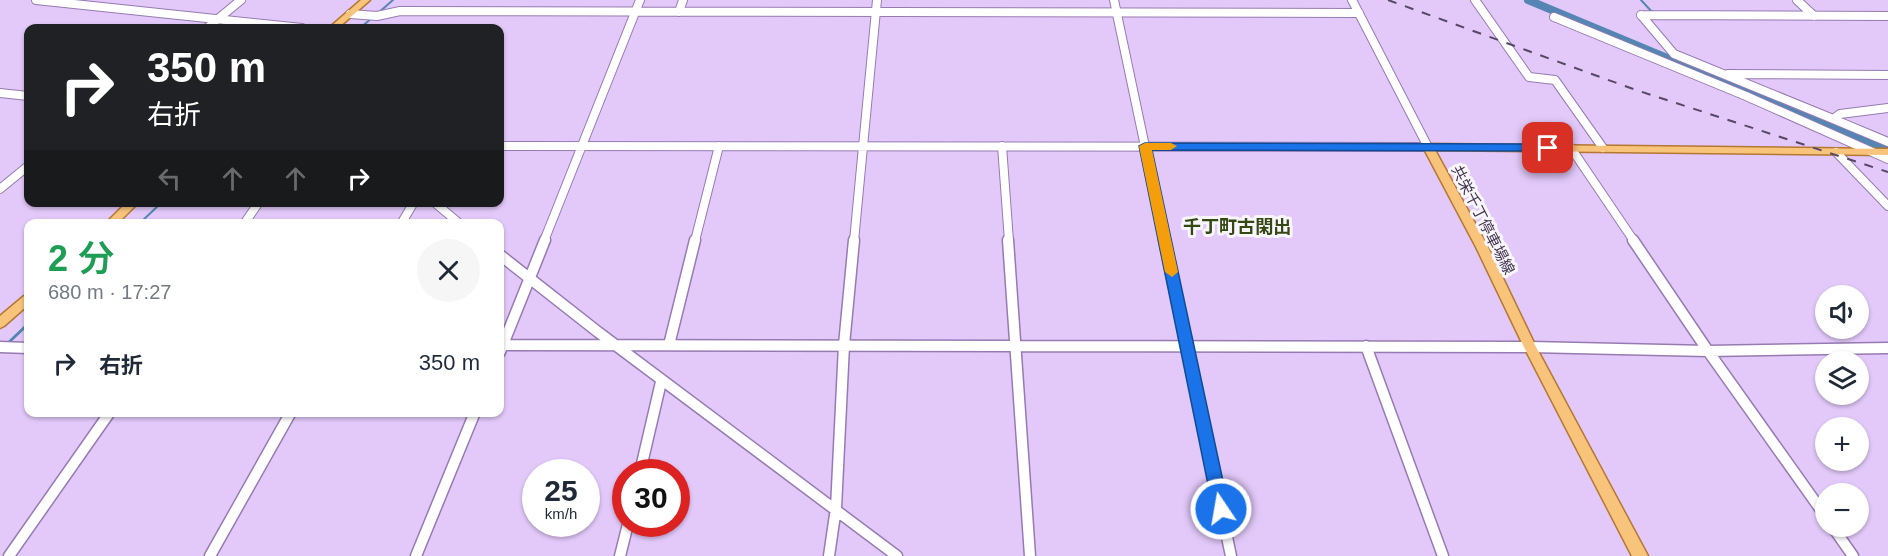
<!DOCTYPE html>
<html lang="ja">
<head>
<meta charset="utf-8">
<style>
  body { margin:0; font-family:Arial,"Noto Sans JP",sans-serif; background:#f6f6f7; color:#1f2937; height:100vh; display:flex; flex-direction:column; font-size:22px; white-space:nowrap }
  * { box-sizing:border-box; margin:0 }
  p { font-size:20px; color:#747a83 }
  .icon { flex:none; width:33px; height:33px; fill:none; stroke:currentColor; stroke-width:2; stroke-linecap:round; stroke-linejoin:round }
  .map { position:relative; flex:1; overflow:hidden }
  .drawer { position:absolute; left:24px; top:219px; width:480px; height:198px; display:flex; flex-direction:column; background:#fff; border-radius:12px; box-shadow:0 2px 4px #0004 }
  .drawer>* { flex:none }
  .top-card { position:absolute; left:24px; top:24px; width:480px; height:183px; border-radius:12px; box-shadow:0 2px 4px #0004; background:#202124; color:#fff; overflow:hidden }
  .buttons { position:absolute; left:1815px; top:285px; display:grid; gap:12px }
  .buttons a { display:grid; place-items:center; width:54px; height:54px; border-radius:50%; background:#fff; box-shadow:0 2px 4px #0004; font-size:30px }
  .speed { position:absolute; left:522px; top:459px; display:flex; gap:12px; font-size:30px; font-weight:700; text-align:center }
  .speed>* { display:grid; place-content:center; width:78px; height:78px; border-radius:50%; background:#fff; box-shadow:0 2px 4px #0004; line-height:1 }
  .speed small { font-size:15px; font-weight:400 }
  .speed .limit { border:9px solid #d22; background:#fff; color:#111 }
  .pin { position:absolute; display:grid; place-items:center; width:51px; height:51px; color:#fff; margin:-26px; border-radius:12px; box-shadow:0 3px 9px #0006 }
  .me { position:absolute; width:66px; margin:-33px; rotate:348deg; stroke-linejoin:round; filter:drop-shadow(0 0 4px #0008) }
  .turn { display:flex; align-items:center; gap:21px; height:126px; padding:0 24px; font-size:27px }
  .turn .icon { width:78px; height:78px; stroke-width:2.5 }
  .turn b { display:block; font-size:42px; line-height:51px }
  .lanes { display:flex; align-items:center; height:57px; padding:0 24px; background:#0003; justify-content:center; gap:30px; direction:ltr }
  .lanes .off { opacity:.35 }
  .round { display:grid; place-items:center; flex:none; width:63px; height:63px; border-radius:32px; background:#f6f6f7 }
  .headline { display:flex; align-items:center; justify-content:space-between; height:102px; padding:0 24px }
  h1 { font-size:36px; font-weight:600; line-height:45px; color:#1e9e55 }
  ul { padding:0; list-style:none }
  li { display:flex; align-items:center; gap:18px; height:84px; padding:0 24px }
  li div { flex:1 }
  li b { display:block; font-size:22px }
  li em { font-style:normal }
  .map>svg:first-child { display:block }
</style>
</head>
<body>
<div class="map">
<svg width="1888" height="556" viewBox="0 0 1888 556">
  <rect width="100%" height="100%" fill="#e2c9fa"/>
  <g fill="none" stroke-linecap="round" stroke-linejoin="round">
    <!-- stream-far1 -->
    <path stroke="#5586b3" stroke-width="2" d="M 1641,0 L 1653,13
      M 377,14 L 393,0
      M 360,28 L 372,18
      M 139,224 L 162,202"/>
    <!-- stream -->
    <path stroke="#5586b3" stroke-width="3" d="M 6,345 L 28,324"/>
    <!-- canal -->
    <path stroke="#5586b3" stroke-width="8" d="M 1528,0 L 1888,150"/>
    <!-- minor-far1 casing -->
    <g stroke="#977ab2" stroke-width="10">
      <path id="minor-far1" d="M 36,0 L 302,28
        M 1114,0 L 1165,241
        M 1475,0 L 1529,77 L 1555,80 L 1603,148
        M 1797,0 L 1814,16
        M 679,12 L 683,0
        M 350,14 L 377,16 L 400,11 L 1359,13
        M 1641,15 L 1888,16
        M 1641,15 L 1674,54 L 1833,119
        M 1554,17 L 1746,96 L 1888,159
        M 207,28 L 241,0
        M 1728,74 L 1888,75
        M 0,93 L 28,96
        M 1888,108 L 1840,114 L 1833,119 L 1888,142
        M 500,146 L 1428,147 L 1352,0
        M 1002,146 L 1009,241
        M 1571,148 L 1634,241
        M 1836,152 L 1888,206
        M 0,189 L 28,166
        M 434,202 L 460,224
        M 244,224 L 259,202
        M 401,224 L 414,202
        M 544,241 L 640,0
        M 695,241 L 719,146
        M 854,241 L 877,0"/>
    </g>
    <!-- minor casing -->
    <g stroke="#977ab2" stroke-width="13">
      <path id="minor" d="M 1008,240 L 1030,556
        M 1164,240 L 1231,556
        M 1633,240 L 1708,351 L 1826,517
        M 500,255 L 598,332 L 897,556
        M 500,345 L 1530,347 L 1708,351 L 1888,348
        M 669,345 L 695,240
        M 1366,346 L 1443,556
        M 0,347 L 28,348
        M 500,352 L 545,240
        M 640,472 L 661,382
        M 1832,526 L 1853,556
        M 9,556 L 110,412
        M 210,556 L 291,412
        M 416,556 L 475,412
        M 620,556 L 628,524
        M 829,556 L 836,508 L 844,345 L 854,240"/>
    </g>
    <!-- major casing -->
    <g stroke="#b57732" stroke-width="3">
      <path id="major" d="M 361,0 L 370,0 L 338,28 L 329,28 Z
        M 1428,144 L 1888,149 L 1888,155 L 1435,150 L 1488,247 L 1536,347 L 1648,556 L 1632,556 L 1524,347 L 1476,247 L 1423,147 Z
        M 127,202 L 139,202 L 117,224 L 105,224 Z
        M 28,295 L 28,305 L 4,326 L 0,328 L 0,316 L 24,296 Z"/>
    </g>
    <!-- minor-far1 -->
    <use href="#minor-far1" stroke="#fff" stroke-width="8"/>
    <!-- minor -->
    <use href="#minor" stroke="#fff" stroke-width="10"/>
    <!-- major -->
    <use href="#major" fill="#f8c47c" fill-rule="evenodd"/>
    <!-- rail -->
    <path stroke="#554863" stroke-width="2" stroke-dasharray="9 9" stroke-linecap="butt" d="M 1388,0 L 1636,90 L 1888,172"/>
  </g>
  <!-- route -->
  <path fill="#1a73e8" stroke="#114b97" stroke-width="1.5" d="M 1145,143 L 1548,144 L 1554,148 L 1548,151 L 1152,150 L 1229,509 L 1227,514 L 1221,517 L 1215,514 L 1213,509 L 1139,146 Z"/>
  <!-- slow -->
  <path fill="#f59e0b" d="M 1145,143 L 1171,143 L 1177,146 L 1171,150 L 1152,150 L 1178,272 L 1172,277 L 1165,272 L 1139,146 Z"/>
  <g text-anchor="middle" stroke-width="6" stroke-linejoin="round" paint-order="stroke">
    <!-- street labels -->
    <g font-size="15" fill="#3f334b" stroke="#f8f5fb">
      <text transform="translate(1483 220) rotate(63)" y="5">共栄千丁停車場線</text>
    </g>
    <!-- quarter labels -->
    <g font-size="18" font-weight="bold" fill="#344814" stroke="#f8f5fb">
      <text x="1237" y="233">千丁町古閑出</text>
    </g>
  </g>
</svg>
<div class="buttons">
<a><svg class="icon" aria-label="sound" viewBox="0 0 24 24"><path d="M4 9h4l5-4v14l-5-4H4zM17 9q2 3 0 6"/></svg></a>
<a><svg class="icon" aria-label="layers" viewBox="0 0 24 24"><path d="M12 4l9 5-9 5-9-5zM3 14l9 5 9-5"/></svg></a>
<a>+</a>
<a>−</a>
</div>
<div class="speed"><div>25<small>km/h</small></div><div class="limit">30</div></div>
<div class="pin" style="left:1548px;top:148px;background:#d93025"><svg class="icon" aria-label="arrive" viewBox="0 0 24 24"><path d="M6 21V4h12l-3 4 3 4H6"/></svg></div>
<svg class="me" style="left:1221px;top:509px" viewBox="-20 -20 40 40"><circle r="17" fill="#1a73e8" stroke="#fff" stroke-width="3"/><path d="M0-11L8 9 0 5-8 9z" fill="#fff"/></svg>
<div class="top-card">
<div class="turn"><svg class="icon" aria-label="right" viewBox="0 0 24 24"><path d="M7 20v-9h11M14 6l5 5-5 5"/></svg><div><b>350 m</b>右折</div></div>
<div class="lanes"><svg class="icon off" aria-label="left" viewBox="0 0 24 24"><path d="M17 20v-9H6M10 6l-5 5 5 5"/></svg><svg class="icon off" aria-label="ahead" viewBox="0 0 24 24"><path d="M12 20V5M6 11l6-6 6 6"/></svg><svg class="icon off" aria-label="ahead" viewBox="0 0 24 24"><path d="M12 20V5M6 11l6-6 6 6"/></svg><svg class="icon" aria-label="right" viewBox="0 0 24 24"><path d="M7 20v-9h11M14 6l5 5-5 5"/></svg></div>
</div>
<section class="drawer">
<div class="headline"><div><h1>2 分</h1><p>680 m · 17:27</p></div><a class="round"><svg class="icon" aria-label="close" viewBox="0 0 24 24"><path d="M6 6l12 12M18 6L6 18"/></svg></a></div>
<ul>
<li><svg class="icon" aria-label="right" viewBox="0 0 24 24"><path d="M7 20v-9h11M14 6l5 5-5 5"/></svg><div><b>右折</b></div><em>350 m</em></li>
</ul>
</section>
</div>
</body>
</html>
